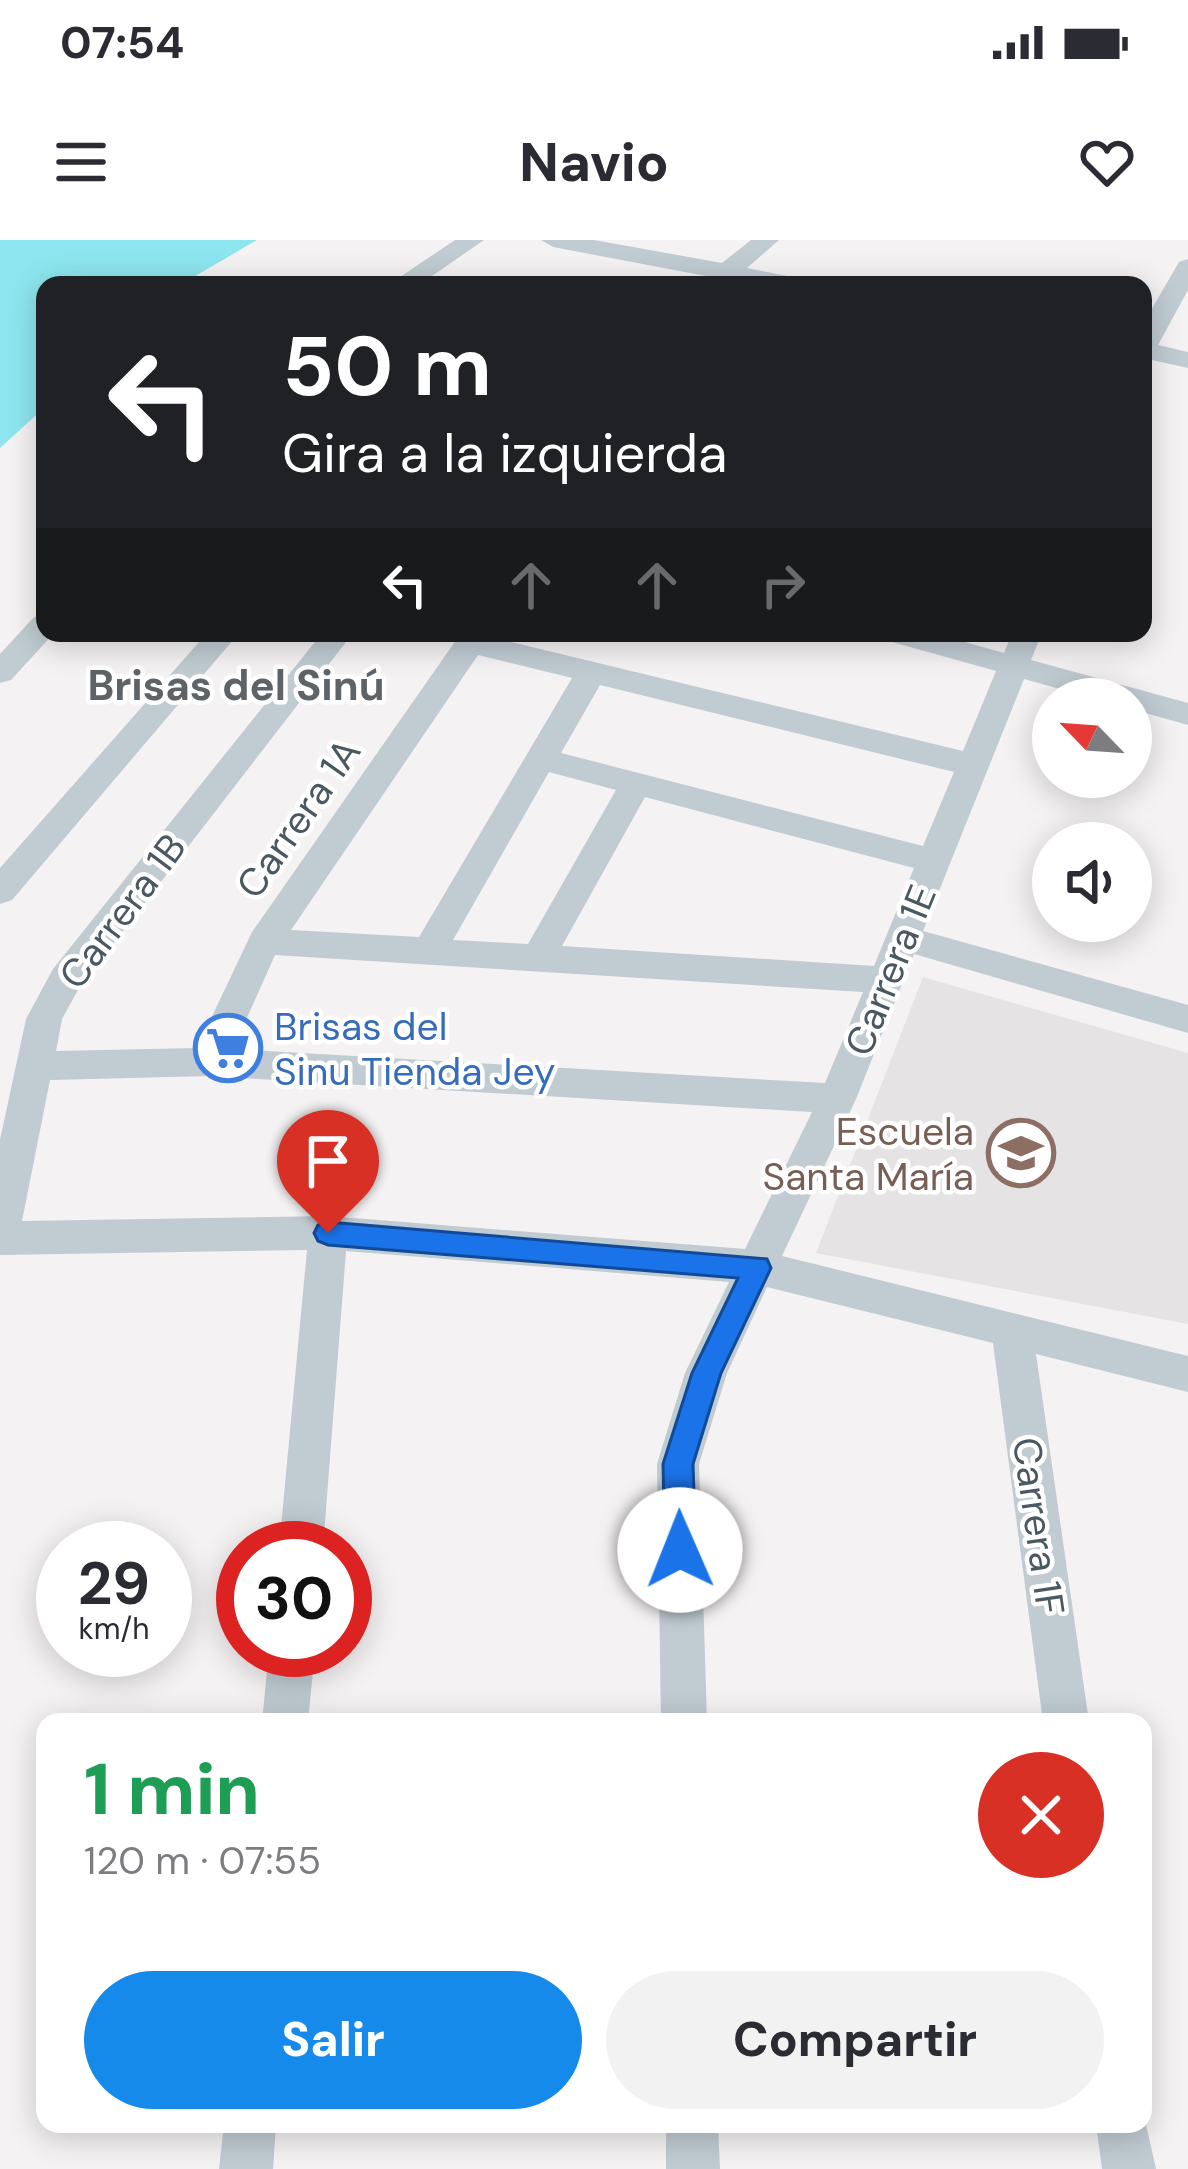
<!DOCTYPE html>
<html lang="es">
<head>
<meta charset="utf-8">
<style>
  body { margin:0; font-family:"DM Sans",sans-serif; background:#f2f2f3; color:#2b2b33; height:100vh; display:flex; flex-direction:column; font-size:45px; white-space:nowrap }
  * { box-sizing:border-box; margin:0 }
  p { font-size:39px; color:#7c7c81 }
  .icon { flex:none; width:66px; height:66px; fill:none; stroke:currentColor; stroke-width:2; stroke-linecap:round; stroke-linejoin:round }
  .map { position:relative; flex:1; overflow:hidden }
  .side { position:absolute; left:36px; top:1473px; width:1116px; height:420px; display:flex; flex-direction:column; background:#fff; border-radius:24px; box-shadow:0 6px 30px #0003 }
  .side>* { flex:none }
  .guide { position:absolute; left:36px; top:36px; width:1116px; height:366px; border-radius:24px; box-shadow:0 6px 30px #0003; background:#202124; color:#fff; overflow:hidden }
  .needle { width:78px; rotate:295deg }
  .controls { position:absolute; left:1032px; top:438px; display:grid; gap:24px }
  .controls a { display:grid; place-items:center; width:120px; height:120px; border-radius:50%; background:#fff; box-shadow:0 6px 30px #0003; font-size:60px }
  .speed { position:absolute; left:36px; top:1281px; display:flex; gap:24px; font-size:60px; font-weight:700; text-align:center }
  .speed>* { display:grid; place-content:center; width:156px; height:156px; border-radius:50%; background:#fff; box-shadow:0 6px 30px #0003; line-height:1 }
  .speed small { font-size:30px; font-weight:400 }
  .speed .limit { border:18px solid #d22; background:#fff; color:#111 }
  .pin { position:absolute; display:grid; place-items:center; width:102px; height:102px; color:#fff; margin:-123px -51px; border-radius:50% 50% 50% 0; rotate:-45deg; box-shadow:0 0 12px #0007 }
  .pin .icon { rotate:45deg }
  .me { position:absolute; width:132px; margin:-66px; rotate:359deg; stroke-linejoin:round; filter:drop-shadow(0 0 9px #0008) }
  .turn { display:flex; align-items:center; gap:42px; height:252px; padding:0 48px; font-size:54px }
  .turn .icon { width:156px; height:156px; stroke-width:2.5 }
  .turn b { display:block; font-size:84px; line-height:102px }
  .lanes { display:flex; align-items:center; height:114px; padding:0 48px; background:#0003; justify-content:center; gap:60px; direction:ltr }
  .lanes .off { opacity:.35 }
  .round { display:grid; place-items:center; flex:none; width:126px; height:126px; border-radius:63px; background:#f2f2f3 }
  .head { display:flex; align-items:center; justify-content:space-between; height:204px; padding:0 48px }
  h1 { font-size:72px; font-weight:800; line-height:90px; color:#1e9e55 }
  .action { display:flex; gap:24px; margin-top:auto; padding:24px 48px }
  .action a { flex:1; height:138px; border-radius:72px; background:#168aeb; color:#fff; font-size:48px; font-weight:800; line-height:138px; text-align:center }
  .action a+a { background:#f2f2f3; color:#2b2b33 }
  .status { display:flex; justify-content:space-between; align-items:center; height:84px; padding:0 60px; background:#fff; direction:ltr }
  .status svg { height:33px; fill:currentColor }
  header { display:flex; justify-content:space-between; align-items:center; height:156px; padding:0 48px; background:#fff; font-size:54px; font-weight:800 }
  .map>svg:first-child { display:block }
</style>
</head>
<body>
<div class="status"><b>07:54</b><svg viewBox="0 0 49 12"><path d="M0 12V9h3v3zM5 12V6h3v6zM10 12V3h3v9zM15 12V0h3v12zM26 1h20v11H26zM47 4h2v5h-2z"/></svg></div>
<header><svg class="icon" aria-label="menu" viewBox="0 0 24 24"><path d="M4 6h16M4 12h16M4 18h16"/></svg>Navio<svg class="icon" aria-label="heart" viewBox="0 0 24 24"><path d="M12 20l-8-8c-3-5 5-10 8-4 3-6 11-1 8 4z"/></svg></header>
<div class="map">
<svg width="1188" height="1929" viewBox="0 0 1188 1929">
  <rect width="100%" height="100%" fill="#f5f2f3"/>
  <!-- education -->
  <path fill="#e6e3e5" d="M 923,737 L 1188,813 L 1188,1084 L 816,1013 Z"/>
  <!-- water -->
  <path fill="#8de6ef" d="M 0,0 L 257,0 L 180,45 L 45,45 L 45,167 L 0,208 Z"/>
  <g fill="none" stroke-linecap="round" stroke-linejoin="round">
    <!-- street -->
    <path fill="#c0cbd2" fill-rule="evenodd" d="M 455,0 L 484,0 L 419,45 L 388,45 Z
      M 541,0 L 594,0 L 722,23 L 751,0 L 779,0 L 747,28 L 807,40 L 811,45 L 732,40 L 705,45 L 706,36 L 553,7 Z
      M 1188,19 L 1188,50 L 1158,105 L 1188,112 L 1188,128 L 1143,118 L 1143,84 L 1179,22 Z
      M 45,374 L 45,393 L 54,393 L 11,440 L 0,443 L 0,414 L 34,377 Z
      M 207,393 L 239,393 L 12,660 L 0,664 L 0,628 Z
      M 322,393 L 353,393 L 79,748 L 62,779 L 56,811 L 197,808 L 252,692 L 461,393 L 492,393 L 490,397 L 963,511 L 996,431 L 885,400 L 881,393 L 933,393 L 1004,413 L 1012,393 L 1042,393 L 1031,420 L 1188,463 L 1188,485 L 1131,469 L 1131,459 L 1096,459 L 1024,439 L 923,691 L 1188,765 L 1188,793 L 914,714 L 856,859 L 782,1016 L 1188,1116 L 1188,1152 L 1036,1114 L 1089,1482 L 1043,1482 L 993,1103 L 767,1047 L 727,1133 L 699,1224 L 707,1482 L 661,1482 L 657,1224 L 685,1133 L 729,1042 L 346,1011 L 323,1308 L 279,1308 L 307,1010 L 0,1015 L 0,900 L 26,779 L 53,729 ZM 478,415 L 572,438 L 419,697 L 291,690 ZM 600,445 L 954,532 L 923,606 L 561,513 ZM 549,532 L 616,550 L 528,704 L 453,700 ZM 645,557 L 914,628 L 874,726 L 562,706 ZM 275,715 L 863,752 L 825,843 L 233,809 ZM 209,836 L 812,872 L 745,1009 L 328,976 L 22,981 L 50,840 Z
      M 269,1410 L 315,1410 L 308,1482 L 262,1482 Z
      M 1143,1871 L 1156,1929 L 1102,1929 L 1096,1884 L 1143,1884 Z
      M 224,1884 L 276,1884 L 273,1929 L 219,1929 Z
      M 666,1884 L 718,1884 L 720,1929 L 666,1929 Z"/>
  </g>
  <!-- route -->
  <path fill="#1a73e8" stroke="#114b97" stroke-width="3" d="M 328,982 L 767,1019 L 771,1028 L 721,1133 L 693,1224 L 696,1310 L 691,1320 L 680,1324 L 669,1320 L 665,1310 L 663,1224 L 692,1133 L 738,1038 L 328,1005 L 318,1001 L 314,993 L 318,985 Z"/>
  <!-- icons -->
  <defs>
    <g id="supermarket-ring" transform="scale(3.45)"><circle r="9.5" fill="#fff" stroke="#3f7fe0" stroke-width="1.5"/><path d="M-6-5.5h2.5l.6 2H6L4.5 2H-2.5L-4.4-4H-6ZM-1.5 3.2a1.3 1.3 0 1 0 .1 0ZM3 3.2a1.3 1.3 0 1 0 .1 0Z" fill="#3f7fe0"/></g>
    <g id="school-ring" transform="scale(3.45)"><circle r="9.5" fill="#fff" stroke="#8d6e63" stroke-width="1.5"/><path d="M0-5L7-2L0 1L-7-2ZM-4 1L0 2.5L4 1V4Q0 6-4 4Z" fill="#8d6e63"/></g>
  </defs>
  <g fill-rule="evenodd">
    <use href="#supermarket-ring" x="228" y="808"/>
    <use href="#school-ring" x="1021" y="913"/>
  </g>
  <g text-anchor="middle" stroke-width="9" stroke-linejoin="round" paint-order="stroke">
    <!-- street labels -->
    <g font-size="39" fill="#495861" stroke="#fff">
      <text transform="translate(298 578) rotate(-55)" y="14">Carrera 1A</text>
      <text transform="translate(122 671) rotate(-53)" y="14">Carrera 1B</text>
      <text transform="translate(890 730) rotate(-68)" y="14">Carrera 1E</text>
      <text transform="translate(1039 1286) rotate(82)" y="14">Carrera 1F</text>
    </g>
    <!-- shop labels -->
    <g font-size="39" fill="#366cbe" stroke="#fff" text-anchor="start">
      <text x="274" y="800">Brisas del<tspan x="274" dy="45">Sinu Tienda Jey</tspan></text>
    </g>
    <!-- education labels -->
    <g font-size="39" fill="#785e54" stroke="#fff" text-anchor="end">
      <text x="974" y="905">Escuela<tspan x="974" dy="45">Santa María</tspan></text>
    </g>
    <!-- neighbourhood labels -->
    <g font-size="42" font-weight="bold" fill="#5e6368" stroke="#fff">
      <text x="236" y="460">Brisas del Sinú</text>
    </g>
  </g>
</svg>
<div class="controls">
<a><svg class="needle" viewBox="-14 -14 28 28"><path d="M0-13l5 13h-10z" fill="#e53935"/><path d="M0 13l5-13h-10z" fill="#7c7c81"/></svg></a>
<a><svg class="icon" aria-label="sound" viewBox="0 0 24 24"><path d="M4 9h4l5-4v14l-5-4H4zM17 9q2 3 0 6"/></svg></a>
</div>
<div class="speed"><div>29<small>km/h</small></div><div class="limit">30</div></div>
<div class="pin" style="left:328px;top:993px;background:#d93025"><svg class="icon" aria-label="arrive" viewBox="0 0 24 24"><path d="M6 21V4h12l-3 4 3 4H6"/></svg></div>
<svg class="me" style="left:680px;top:1310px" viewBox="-20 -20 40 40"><circle r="19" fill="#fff"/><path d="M0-13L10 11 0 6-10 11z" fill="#1a73e8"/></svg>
<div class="guide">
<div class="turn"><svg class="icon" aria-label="left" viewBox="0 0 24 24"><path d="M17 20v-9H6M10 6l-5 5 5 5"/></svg><div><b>50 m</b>Gira a la izquierda</div></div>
<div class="lanes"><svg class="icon" aria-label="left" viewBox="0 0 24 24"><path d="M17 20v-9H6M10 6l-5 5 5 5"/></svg><svg class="icon off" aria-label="ahead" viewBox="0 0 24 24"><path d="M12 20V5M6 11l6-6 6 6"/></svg><svg class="icon off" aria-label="ahead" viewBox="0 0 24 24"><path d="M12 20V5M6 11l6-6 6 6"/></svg><svg class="icon off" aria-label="right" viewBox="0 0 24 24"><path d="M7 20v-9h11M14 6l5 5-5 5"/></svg></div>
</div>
<section class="side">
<div class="head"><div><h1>1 min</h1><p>120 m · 07:55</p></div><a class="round" style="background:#d93025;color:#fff"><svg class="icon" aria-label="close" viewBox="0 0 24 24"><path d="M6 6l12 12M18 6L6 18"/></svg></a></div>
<div class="action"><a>Salir</a><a>Compartir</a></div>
</section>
</div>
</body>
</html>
